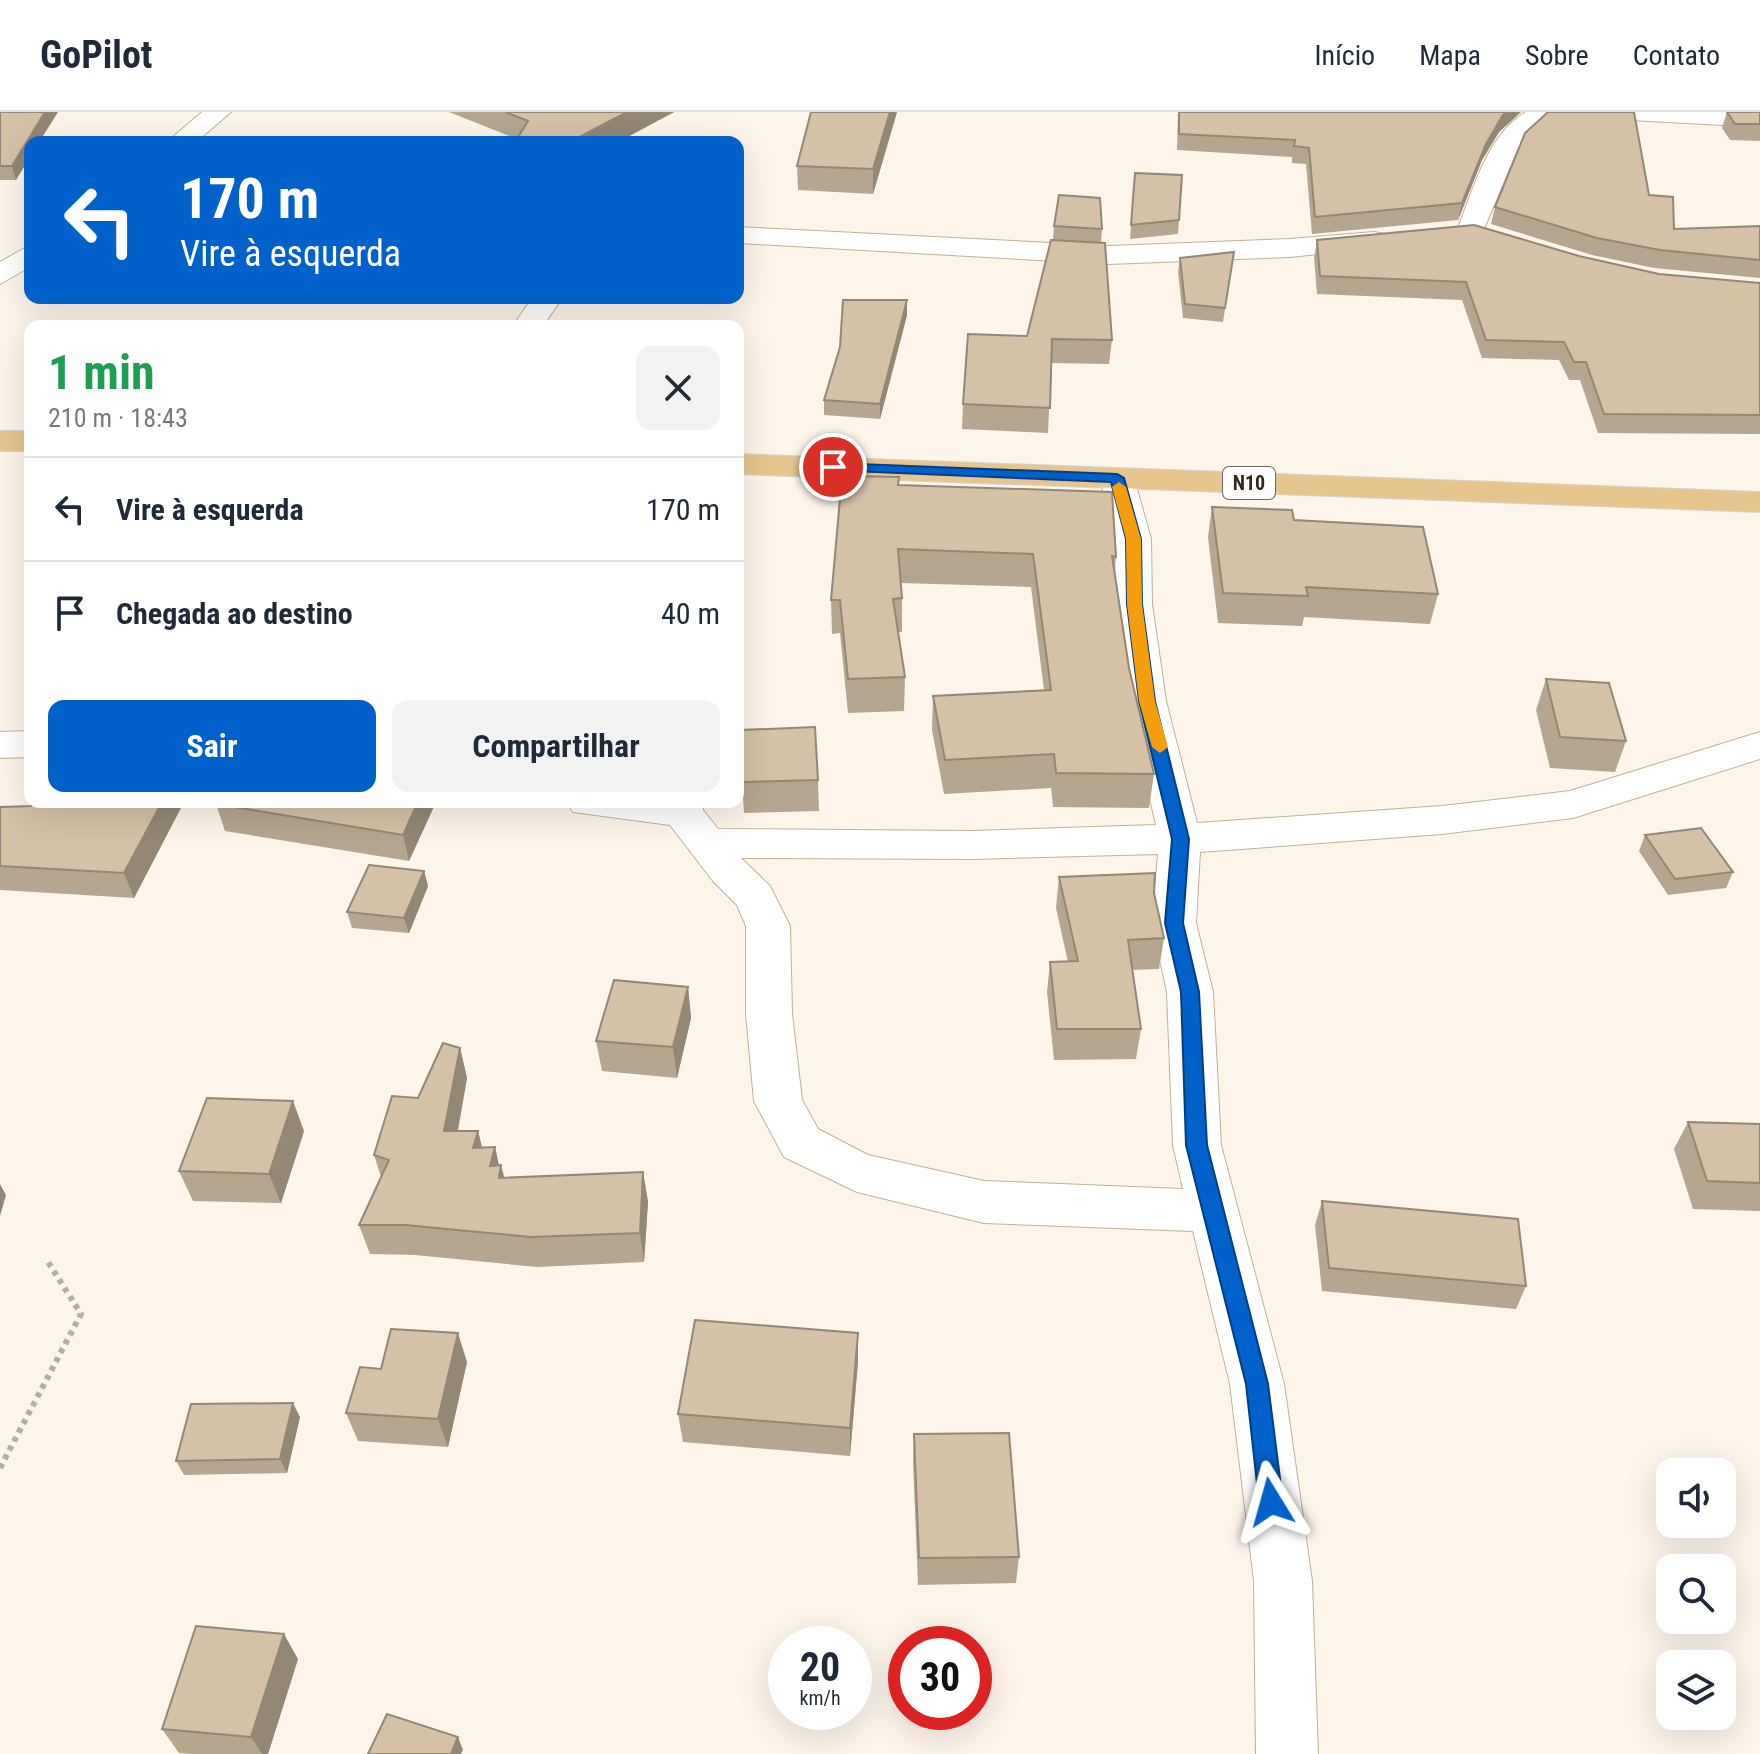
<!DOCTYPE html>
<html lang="pt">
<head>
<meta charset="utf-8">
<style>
  body { margin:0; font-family:"Roboto Condensed",sans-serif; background:#f2f2f3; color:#1f2937; height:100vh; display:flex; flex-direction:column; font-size:30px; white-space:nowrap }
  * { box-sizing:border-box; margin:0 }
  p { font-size:26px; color:#747a83 }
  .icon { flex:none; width:44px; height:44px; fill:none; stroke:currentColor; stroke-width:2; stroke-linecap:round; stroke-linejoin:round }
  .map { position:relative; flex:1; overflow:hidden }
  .panel { position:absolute; left:24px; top:208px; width:720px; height:488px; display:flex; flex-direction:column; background:#fff; border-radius:16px; box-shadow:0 8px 32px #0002 }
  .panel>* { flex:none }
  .guide { position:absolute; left:24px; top:24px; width:720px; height:168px; border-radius:16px; box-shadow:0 8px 32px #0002; background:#0061ca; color:#fff; overflow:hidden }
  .fabs { position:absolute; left:1656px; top:1346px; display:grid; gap:16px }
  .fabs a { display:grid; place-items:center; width:80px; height:80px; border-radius:16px; background:#fff; box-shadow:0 8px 32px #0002; font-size:40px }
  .speed { position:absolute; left:768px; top:1514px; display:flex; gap:16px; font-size:40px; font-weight:700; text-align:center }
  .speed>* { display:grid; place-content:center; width:104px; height:104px; border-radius:50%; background:#fff; box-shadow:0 8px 32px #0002; line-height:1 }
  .speed small { font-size:20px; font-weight:400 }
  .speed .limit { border:12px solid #d22; background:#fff; color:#111 }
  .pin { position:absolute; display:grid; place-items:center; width:68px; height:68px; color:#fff; margin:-34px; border:4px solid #fff; border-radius:50%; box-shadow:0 2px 8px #0007 }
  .me { position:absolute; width:88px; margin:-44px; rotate:352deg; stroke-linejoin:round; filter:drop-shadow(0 0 6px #0008) }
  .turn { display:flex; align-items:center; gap:28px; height:168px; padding:0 24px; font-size:36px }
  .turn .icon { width:104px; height:104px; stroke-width:2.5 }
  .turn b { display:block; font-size:56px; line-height:68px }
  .round { display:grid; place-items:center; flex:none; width:84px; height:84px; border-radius:16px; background:#f2f2f3 }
  .headline { display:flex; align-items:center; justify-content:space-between; height:136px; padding:0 24px }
  h1 { font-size:48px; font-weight:700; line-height:60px; color:#1e9e55 }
  .cta { display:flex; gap:16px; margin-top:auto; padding:16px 24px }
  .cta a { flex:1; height:92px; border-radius:16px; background:#0061ca; color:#fff; font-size:32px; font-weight:700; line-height:92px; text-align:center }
  .cta a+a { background:#f2f2f3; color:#1f2937 }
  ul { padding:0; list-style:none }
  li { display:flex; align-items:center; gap:24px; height:104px; padding:0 24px; border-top:2px solid #e0e1e3 }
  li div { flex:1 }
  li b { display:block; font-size:30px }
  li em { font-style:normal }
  header { display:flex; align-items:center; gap:48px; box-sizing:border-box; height:112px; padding:0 40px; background:#fff; border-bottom:2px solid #e0e1e3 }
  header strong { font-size:38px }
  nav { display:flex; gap:44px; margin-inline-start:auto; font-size:28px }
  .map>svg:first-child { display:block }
</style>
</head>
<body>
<header>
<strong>GoPilot</strong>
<nav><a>Início</a><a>Mapa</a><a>Sobre</a><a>Contato</a></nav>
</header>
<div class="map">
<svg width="1760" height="1642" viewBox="0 0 1760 1642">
  <rect width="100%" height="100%" fill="#fdf5ea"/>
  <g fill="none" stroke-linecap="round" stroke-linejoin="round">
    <!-- street casing -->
    <g stroke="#c3b095" stroke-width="2">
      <path id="street" d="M 202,0 L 231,0 L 196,30 L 167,30 Z
        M 1526,0 L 1557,0 L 1518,36 L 1481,124 L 1461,124 L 1457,118 C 1474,77 1486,24 1526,0 Z
        M 1617,0 L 1760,0 L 1760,15 L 1630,8 Z
        M 738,115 L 1109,134 L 1290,127 L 1374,120 L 1384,122 L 1388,128 L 1384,134 L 1374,136 L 1290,145 L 1109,152 L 738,131 Z
        M 30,133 L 30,155 L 0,172 L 0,150 Z
        M 532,186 L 562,186 L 543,214 L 513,214 Z
        M 1117,356 L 1129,359 L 1134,366 L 1151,427 L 1152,492 L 1166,589 L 1197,711 L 1442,694 L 1570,679 L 1760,620 L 1760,647 L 1573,706 L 1442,722 L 1200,740 L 1196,811 L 1213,880 L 1221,1033 L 1284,1272 L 1312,1469 L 1318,1642 L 1256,1642 L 1254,1469 L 1230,1272 L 1193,1119 L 984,1111 L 857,1080 L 784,1045 L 754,989 L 746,902 L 746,814 L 737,793 L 713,769 L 670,713 L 573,700 L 566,690 L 703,690 L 703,698 L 718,717 L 972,719 L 1156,713 L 1128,589 L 1116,492 L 1115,427 L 1100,366 L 1105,359 ZM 1158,742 L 1152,811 L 1167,880 L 1173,1033 L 1183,1077 L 984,1069 L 868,1043 L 818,1017 L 802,988 L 792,902 L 790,814 L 770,774 L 741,746 L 972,747 Z
        M 30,619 L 30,645 L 0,646 L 0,620 Z"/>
    </g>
    <!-- primary casing -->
    <g stroke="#d6d4d2" stroke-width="2">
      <path id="primary" d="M 0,319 L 30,319 L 30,339 L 0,339 Z
        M 738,342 L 1760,380 L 1760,400 L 738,362 Z"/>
    </g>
    <!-- path -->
    <path stroke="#b6aea3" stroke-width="6" stroke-dasharray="5 5" stroke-linecap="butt" d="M 0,1356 L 81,1202 L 48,1150"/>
    <!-- street -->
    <use href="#street" fill="#fff" fill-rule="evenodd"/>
    <!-- primary -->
    <use href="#primary" fill="#e6c58f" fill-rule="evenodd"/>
  </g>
  <!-- wall -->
  <path fill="#b6a68f" d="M 0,0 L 58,0 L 39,30 L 30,30 L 16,68 L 0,68 Z
    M 449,0 L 674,0 L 618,30 L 515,30 L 517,27 Z
    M 897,0 L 873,82 L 798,78 L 797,54 Z
    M 1178,0 L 1521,0 L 1499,20 L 1482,48 L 1458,108 L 1312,122 L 1306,52 L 1292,51 L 1292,45 L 1177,38 Z
    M 1727,0 L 1760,0 L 1760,29 L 1730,28 L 1722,16 Z
    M 1135,61 L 1179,108 L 1178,122 L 1130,127 Z
    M 1649,83 L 1674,117 L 1760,114 L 1760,166 L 1654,156 L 1592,143 L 1491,112 L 1495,95 Z
    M 1054,114 L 1102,117 L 1101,131 L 1053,128 Z
    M 1317,128 L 1579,144 L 1659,162 L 1760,171 L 1760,322 L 1598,321 L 1580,268 L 1569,268 L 1559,248 L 1482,246 L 1462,188 L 1317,182 L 1314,146 Z
    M 1234,140 L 1223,210 L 1183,206 L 1178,160 L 1180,146 Z
    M 907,188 L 907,203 L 880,307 L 824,303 L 824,288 Z
    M 1027,224 L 1112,228 L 1109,252 L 1051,251 L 1048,321 L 962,317 L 963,292 Z
    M 899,373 L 1116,445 L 1114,463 L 1129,556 L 1154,662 L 1149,696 L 1053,695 L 1051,676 L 944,682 L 932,618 L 933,584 L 1044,578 L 1031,475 L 901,471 L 902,486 L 902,520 L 898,520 L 905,565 L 904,599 L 848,601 L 840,521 L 832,522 L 831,488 Z
    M 1212,395 L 1294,408 L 1438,482 L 1430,512 L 1304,505 L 1302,514 L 1218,511 L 1208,425 Z
    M 1546,567 L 1626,629 L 1615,660 L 1550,656 L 1536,598 Z
    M 818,668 L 819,699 L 744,701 L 742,670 Z
    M 33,690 L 184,690 L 134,786 L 0,778 L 0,695 L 31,694 Z
    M 436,690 L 409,749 L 225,719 L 216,692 Z
    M 1645,723 L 1733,760 L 1726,776 L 1668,783 L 1639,739 Z
    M 424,759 L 428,774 L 409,821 L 352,816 L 347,800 Z
    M 1059,765 L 1154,781 L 1164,826 L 1159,857 L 1132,858 L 1141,917 L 1136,947 L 1054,948 L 1047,880 L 1050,850 L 1068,850 L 1056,796 Z
    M 688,875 L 691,906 L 677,966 L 602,959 L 596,929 Z
    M 460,936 L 467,966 L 458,1019 L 478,1019 L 482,1035 L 495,1035 L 499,1053 L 504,1066 L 643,1060 L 648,1090 L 644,1150 L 537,1155 L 415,1143 L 370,1142 L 359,1113 L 381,1065 L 374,1043 L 418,986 Z
    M 1688,1010 L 1760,1012 L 1760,1099 L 1693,1097 L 1674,1037 Z
    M 304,1019 L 281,1091 L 193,1089 L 179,1059 Z
    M 1322,1089 L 1526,1174 L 1516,1197 L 1322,1179 L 1315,1113 Z
    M 858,1249 L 850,1344 L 683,1330 L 678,1302 Z
    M 467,1250 L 448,1335 L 358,1329 L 346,1301 L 381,1257 Z
    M 300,1305 L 287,1361 L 184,1363 L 176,1349 Z
    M 914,1322 L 1019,1445 L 1016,1471 L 918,1473 L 913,1350 Z
    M 298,1547 L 268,1642 L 192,1642 L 179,1641 L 162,1617 Z"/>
  <!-- shaded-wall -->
  <path fill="#948774" d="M 45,0 L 58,0 L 39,30 L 30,30 L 30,45 L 16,68 L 12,54 Z
    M 627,0 L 674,0 L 618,30 L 570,30 Z
    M 890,0 L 897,0 L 873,82 L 873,57 Z
    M 1507,0 L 1521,0 L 1499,20 L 1482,48 L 1458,108 L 1462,91 L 1486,32 L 1503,3 Z
    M 907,188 L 907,203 L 880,307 L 880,292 Z
    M 162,690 L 184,690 L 134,786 L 124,761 Z
    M 418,690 L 436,690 L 409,749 L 403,723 Z
    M 424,759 L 428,774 L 409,821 L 404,806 Z
    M 688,875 L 691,906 L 677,966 L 673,935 Z
    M 460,936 L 467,966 L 452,1049 L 444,1019 Z
    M 293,989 L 304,1019 L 281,1091 L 269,1062 Z
    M 478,1019 L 485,1049 L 473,1036 Z
    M 495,1035 L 500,1059 L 501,1053 L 509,1083 L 490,1054 Z
    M 643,1060 L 648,1090 L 644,1150 L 640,1121 Z
    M 0,1072 L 6,1083 L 0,1104 Z
    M 458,1221 L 467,1250 L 448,1335 L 438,1307 Z
    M 858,1221 L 858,1249 L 850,1344 L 850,1316 Z
    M 293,1291 L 300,1305 L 287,1361 L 280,1347 Z
    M 284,1522 L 298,1547 L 268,1642 L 262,1642 L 251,1625 Z
    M 458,1625 L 463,1638 L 461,1642 L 451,1642 Z"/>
  <!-- building -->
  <path fill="#d4c1a6" stroke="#948774" stroke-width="2" d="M 0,0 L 45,0 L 12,54 L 0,54 Z
    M 505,0 L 627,0 L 570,30 L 515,30 L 528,9 Z
    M 811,0 L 890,0 L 873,57 L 797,54 Z
    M 1179,0 L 1507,0 L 1503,3 L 1486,32 L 1462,91 L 1315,105 L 1309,36 L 1294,34 L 1295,28 L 1179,22 Z
    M 1548,0 L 1634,0 L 1649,83 L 1673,85 L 1674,117 L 1760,114 L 1760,148 L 1660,138 L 1597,126 L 1495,95 L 1525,21 Z
    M 1727,0 L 1760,0 L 1760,12 L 1735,12 Z
    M 1135,61 L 1182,63 L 1179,108 L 1131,113 Z
    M 1059,83 L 1100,86 L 1102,117 L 1054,114 Z
    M 1474,113 L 1579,144 L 1659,162 L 1760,171 L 1760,303 L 1604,302 L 1586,250 L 1574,250 L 1564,230 L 1486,228 L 1466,170 L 1320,164 L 1317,128 Z
    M 1051,128 L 1105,131 L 1112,228 L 1052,227 L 1050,296 L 963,292 L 968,222 L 1027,224 Z
    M 1234,140 L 1225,196 L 1185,192 L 1180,146 Z
    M 843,188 L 907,188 L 880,292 L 824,288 L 840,235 Z
    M 842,364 L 899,365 L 898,373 L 1112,380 L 1116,445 L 1112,444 L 1129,556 L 1154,662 L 1056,661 L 1054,642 L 945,648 L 933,584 L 1051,578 L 1033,442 L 898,437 L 902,486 L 893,487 L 905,565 L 848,567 L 840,488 L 831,488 Z
    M 1212,395 L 1292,398 L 1294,408 L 1423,415 L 1438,482 L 1306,475 L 1308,484 L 1223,481 Z
    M 1546,567 L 1609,571 L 1626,629 L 1560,625 Z
    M 815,615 L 818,668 L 742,670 L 741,618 Z
    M 33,690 L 162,690 L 124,761 L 0,754 L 0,695 L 31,694 Z
    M 217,690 L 418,690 L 403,723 L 216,692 Z
    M 1701,716 L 1733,760 L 1675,767 L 1645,723 Z
    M 369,753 L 424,759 L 404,806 L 347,800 Z
    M 1155,761 L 1154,781 L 1164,826 L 1128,828 L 1141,917 L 1057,917 L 1050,850 L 1078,849 L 1059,765 Z
    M 614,868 L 688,875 L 673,935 L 596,929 Z
    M 443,931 L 460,936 L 444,1019 L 478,1019 L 473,1036 L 495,1035 L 490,1054 L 501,1053 L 499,1066 L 643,1060 L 640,1121 L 531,1125 L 405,1113 L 359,1113 L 389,1048 L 374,1043 L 392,984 L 418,986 Z
    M 207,986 L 293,989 L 269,1062 L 179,1059 Z
    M 1688,1010 L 1760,1012 L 1760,1071 L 1707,1069 Z
    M 1322,1089 L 1518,1107 L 1526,1174 L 1329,1156 Z
    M 695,1208 L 858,1221 L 850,1316 L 678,1302 Z
    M 391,1217 L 458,1221 L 438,1307 L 346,1301 L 360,1255 L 381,1257 Z
    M 293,1291 L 280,1347 L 176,1349 L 191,1292 Z
    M 1009,1321 L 1019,1445 L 919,1446 L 914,1322 Z
    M 196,1514 L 284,1522 L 251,1625 L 162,1617 Z
    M 387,1602 L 458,1625 L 451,1642 L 368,1642 Z"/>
  <!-- route -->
  <path fill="#0061ca" stroke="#003f83" stroke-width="2" d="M 833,351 L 1117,362 L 1124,366 L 1141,427 L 1142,492 L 1155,589 L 1189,727 L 1183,811 L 1199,880 L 1207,1033 L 1268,1272 L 1283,1390 L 1279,1398 L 1271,1401 L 1263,1398 L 1259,1390 L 1246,1272 L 1186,1033 L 1181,880 L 1165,811 L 1172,727 L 1139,589 L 1127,492 L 1126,427 L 1111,370 L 828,358 L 828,352 Z"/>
  <!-- slow -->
  <path fill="#f59e0b" d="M 1119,370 L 1126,375 L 1141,427 L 1142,492 L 1155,589 L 1168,635 L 1160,641 L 1152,635 L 1139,589 L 1127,492 L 1126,427 L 1112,375 Z"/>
  <g text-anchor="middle" stroke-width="6" stroke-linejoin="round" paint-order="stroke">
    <!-- shield labels -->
    <rect fill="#fff" stroke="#6f6962" stroke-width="2" x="1223" y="355" width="52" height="32" rx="6"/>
    <g font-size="20" font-weight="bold" fill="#31291f">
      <text x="1249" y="378">N10</text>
    </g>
  </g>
</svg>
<div class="fabs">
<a><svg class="icon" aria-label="sound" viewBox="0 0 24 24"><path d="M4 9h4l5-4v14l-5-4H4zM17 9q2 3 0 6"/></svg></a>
<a><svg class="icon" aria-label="search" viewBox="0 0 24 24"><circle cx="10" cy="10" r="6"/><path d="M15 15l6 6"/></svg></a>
<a><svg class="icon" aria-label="layers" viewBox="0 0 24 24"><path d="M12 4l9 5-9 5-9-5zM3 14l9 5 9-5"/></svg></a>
</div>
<div class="speed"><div>20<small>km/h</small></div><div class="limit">30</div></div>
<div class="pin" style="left:833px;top:355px;background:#d93025"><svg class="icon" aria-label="arrive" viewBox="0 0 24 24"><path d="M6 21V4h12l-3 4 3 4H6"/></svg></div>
<svg class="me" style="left:1271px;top:1390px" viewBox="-20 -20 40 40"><path d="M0-17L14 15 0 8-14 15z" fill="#0061ca" stroke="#fff" stroke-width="4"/></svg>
<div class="guide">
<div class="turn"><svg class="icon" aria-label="left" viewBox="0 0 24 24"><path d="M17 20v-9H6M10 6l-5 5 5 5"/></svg><div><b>170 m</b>Vire à esquerda</div></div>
</div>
<section class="panel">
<div class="headline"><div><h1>1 min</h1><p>210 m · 18:43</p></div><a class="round"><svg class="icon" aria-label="close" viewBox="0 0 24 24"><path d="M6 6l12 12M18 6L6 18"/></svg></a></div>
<ul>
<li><svg class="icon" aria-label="left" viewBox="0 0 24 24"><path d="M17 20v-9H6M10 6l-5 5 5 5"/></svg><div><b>Vire à esquerda</b></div><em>170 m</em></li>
<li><svg class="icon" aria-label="arrive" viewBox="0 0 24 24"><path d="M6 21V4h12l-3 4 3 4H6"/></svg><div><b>Chegada ao destino</b></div><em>40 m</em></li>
</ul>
<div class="cta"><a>Sair</a><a>Compartilhar</a></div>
</section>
</div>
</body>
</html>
